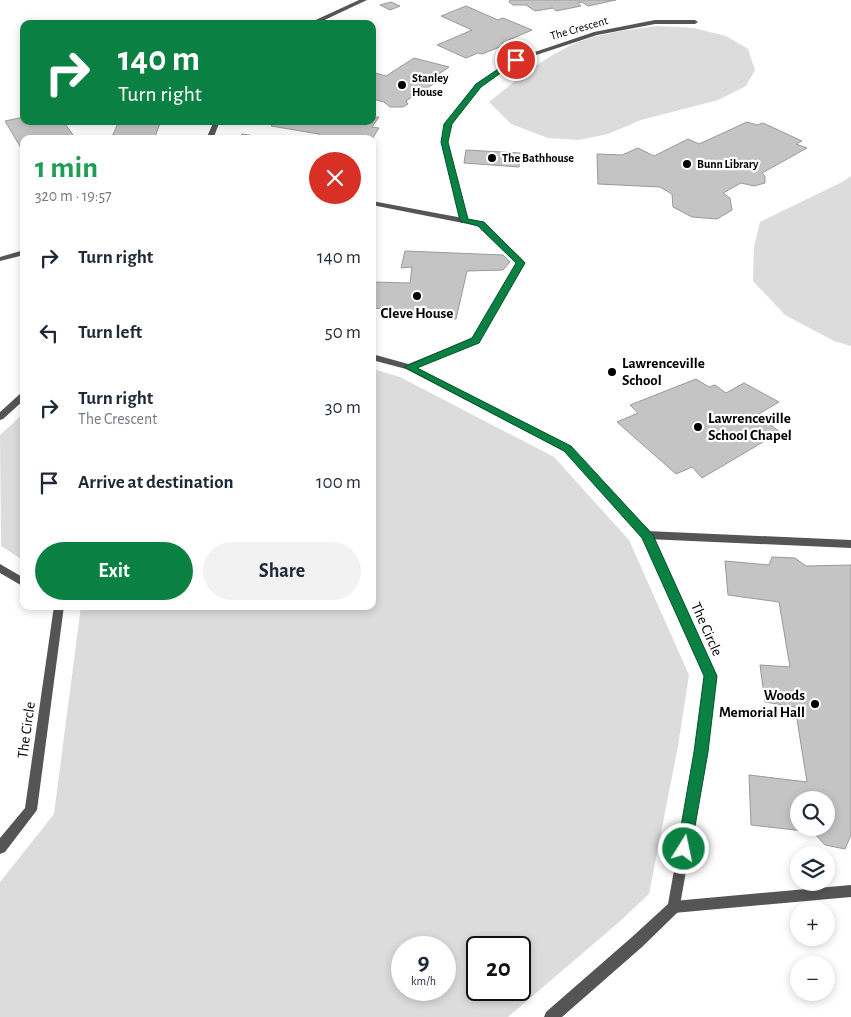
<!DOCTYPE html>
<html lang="en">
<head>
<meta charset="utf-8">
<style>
  body { margin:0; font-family:"Alegreya Sans",sans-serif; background:#f2f2f3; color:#1f2937; height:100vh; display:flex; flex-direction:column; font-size:19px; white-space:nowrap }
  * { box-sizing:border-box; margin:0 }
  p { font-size:16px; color:#747a83 }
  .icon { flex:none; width:28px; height:28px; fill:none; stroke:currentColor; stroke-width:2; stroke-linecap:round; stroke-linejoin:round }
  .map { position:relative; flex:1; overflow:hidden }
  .details { position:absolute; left:20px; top:135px; width:356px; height:475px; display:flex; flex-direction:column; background:#fff; border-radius:10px; box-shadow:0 2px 8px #0003 }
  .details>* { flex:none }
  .hud { position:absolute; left:20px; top:20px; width:356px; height:105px; border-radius:10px; box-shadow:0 2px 8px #0003; background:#0b8043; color:#fff; overflow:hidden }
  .fabs { position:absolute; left:790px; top:791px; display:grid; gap:10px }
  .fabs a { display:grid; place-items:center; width:45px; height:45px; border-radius:50%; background:#fff; box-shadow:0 2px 8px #0003; font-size:25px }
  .speed { position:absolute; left:391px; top:936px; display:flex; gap:10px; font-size:25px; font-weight:700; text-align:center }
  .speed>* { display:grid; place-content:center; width:65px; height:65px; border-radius:50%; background:#fff; box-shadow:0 2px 8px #0003; line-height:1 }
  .speed small { font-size:12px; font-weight:400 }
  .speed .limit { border:2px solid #111; border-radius:8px; background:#fff; color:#111 }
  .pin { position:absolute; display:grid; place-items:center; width:42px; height:42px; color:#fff; margin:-21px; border:2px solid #fff; border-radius:50%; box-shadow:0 1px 5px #0007 }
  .me { position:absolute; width:55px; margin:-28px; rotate:10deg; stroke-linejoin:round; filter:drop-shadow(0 0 4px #0008) }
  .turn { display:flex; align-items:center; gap:18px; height:105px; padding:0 15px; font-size:22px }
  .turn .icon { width:65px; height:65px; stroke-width:2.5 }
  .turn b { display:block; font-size:35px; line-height:42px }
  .round { display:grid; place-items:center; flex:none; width:52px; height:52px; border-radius:26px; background:#f2f2f3 }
  .headline { display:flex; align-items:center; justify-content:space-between; height:85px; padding:0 15px }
  h1 { font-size:30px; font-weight:700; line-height:38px; color:#1e9e55 }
  .cta { display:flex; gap:10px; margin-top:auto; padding:10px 15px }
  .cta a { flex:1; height:58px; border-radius:30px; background:#0b8043; color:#fff; font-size:20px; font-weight:700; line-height:58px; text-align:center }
  .cta a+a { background:#f2f2f3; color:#1f2937 }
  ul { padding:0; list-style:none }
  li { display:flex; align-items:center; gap:15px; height:75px; padding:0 15px }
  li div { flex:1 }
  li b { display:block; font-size:19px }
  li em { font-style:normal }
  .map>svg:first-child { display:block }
</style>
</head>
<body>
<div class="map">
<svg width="851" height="1017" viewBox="0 0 851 1017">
  <rect width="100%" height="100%" fill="#fff"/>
  <!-- green -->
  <path fill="#dcdcdc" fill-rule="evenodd" d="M 657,26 L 694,28 L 726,36 L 748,49 L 755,70 L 746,86 L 718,100 L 641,120 L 608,134 L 579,140 L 548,138 L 511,124 L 489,102 C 515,81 541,60 571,45 C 597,33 629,30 657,26 Z
    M 851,176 L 851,346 L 834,341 L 785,315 L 753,281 L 754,247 L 760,222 L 842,182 Z
    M 373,369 L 400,377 L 554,457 L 629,540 L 689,675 L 678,746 L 649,894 L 618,923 L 508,1017 L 0,1017 L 0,882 L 54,814 L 81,606 L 372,606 ZM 402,948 L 445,948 L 445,990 L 402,990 ZM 478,948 L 520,948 L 520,990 L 478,990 Z
    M 24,413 L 24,561 L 1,546 L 0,435 Z"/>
  <!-- building -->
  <path fill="#c4c4c4" stroke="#999" fill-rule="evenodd" d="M 510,0 L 616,0 L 588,6 L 582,2 L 577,3 L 581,6 L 556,11 L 553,8 L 535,11 L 526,5 L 513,5 L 509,2 Z
    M 391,2 L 400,6 L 390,10 L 380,5 Z
    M 466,6 L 498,20 L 503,18 L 532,30 L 502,43 L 505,45 L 482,54 L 478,53 L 466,58 L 437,45 L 472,30 L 441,16 Z
    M 414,58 L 449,67 L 439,74 L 445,76 L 426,89 L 421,88 L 410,95 L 412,97 L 406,101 L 408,104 L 403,107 L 390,107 L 384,102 L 372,99 L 372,72 L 386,76 Z
    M 24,117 L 24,121 L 63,121 L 76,139 L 24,139 L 24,153 L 5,121 Z
    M 372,117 L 379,117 L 372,127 L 379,128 L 372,139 L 315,139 L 319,134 L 271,126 L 276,121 L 372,121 Z
    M 119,121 L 161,121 L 154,139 L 111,139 Z
    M 747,122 L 757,125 L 763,123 L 802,141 L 796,144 L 807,148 L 762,173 L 765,176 L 765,183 L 754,186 L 741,183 L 723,193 L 730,198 L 732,210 L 717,219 L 692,217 L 673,207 L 672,194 L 660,187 L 598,184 L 597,154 L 622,155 L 638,148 L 654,156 L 688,139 L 699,144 Z
    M 242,134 L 261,137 L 259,139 L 237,139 Z
    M 466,150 L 520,153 L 519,167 L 464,163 Z
    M 405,251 L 503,255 L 510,262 L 503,270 L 467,271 L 456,319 L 438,318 L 431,312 L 372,308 L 372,282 L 410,283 L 412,267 L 401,268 Z
    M 696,379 L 709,387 L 715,385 L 726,393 L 744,383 L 779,402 L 757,415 L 780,432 L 702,478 L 692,467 L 676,474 L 617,422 L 638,413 L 630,405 Z
    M 772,557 L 795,558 L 806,566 L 851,565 L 851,835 L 845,849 L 825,845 L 813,832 L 751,825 L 749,775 L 807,782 L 795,707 L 765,702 L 760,665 L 790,667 L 779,602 L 728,595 L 725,561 L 769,565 ZM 799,800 L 826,800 L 826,828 L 799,828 Z"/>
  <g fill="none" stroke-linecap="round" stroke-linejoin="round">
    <!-- service -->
    <path fill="#555" fill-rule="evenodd" d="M 655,20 L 695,20 L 698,22 L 695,24 L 655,24 L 597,35 L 518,61 L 480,86 L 451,124 L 447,142 L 468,221 L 467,223 L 461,223 L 441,142 L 445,124 L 476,84 L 514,59 L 594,32 Z
      M 372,354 L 412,365 L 570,447 L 651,532 L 717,676 L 707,752 L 679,911 L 642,947 L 562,1017 L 544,1017 L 546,1012 L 632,937 L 668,904 L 695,752 L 705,676 L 643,537 L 564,451 L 406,369 L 372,360 Z
      M 24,392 L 24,400 L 3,419 L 0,420 L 0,412 L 21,393 Z
      M 0,564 L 24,578 L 24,587 L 0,573 Z
      M 54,606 L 64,606 L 37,810 L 5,852 L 0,854 L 0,838 L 25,808 Z"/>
    <!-- minor -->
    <path fill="#555" fill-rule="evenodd" d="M 359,0 L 367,0 L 316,24 L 307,24 Z
      M 214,121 L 220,121 L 213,139 L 206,139 Z
      M 372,201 L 484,222 L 524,261 L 525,263 L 478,342 L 412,369 L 409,370 L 405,367 L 406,365 L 472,338 L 517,263 L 478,226 L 372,205 Z
      M 24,250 L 24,255 L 0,261 L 0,257 Z
      M 647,531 L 851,540 L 851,548 L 647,539 L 642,535 Z
      M 851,885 L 851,897 L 674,913 L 669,911 L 667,907 L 669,903 L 674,901 Z"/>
  </g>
  <!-- route -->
  <path fill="#0b8043" stroke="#07532c" d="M 513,59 L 519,60 L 481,87 L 452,124 L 448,142 L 468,219 L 484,222 L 525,263 L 479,343 L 417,368 L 571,446 L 653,535 L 717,676 L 708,752 L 691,849 L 689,853 L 684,855 L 679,853 L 677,849 L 694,752 L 704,676 L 642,538 L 564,451 L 404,367 L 472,338 L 516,263 L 478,226 L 460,221 L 441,142 L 444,124 L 476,84 Z"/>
  <!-- markers -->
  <g fill="#000" stroke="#fff" stroke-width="2">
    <circle cx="402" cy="85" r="5"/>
    <circle cx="492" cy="158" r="5"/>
    <circle cx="687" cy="164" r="5"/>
    <circle cx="417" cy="296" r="5"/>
    <circle cx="612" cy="372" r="5"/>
    <circle cx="698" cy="427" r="5"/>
    <circle cx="815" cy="704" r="5"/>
  </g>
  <g text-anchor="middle" stroke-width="4.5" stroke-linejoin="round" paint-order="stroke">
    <!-- far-street labels -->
    <g font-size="12" fill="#000" stroke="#fff">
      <text transform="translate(579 28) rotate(-16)" y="4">The Crescent</text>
    </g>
    <!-- far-poi labels -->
    <g font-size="12" font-weight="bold" fill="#000" stroke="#fff" text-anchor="start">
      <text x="412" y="82">Stanley<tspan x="412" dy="14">House</tspan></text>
      <text x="502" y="162">The Bathhouse</text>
      <text x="697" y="168">Bunn Library</text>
    </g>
    <!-- poi labels -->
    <g font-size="15" font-weight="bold" fill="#000" stroke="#fff" text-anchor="start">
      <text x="417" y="318" text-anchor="middle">Cleve House</text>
      <text x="622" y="368">Lawrenceville<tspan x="622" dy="17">School</tspan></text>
      <text x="708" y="423">Lawrenceville<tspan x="708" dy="17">School Chapel</tspan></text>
      <text x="805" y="700" text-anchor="end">Woods<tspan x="805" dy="17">Memorial Hall</tspan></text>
    </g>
    <!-- street labels -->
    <g font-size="15" fill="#000" stroke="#fff">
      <text transform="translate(707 629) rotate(66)" y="5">The Circle</text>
      <text transform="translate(26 730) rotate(-82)" y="5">The Circle</text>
    </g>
  </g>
</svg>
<div class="fabs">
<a><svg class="icon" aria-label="search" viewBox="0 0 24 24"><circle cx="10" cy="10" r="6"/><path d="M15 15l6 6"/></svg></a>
<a><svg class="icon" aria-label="layers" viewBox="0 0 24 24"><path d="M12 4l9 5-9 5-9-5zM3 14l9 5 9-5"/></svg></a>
<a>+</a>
<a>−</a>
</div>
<div class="speed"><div>9<small>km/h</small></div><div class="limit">20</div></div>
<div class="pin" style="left:516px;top:60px;background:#d93025"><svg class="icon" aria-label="arrive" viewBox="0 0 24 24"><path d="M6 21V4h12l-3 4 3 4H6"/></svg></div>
<svg class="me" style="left:684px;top:849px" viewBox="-20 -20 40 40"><circle r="17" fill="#0b8043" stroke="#fff" stroke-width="3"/><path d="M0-11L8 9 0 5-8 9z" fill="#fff"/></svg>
<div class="hud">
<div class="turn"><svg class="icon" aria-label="right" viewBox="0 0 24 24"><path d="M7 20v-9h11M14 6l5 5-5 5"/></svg><div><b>140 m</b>Turn right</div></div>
</div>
<section class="details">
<div class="headline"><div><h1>1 min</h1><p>320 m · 19:57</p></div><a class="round" style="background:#d93025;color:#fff"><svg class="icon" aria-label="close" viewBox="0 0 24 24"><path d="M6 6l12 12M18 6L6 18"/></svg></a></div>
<ul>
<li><svg class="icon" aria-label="right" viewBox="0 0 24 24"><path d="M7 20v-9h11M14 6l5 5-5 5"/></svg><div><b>Turn right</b></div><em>140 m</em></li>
<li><svg class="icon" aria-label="left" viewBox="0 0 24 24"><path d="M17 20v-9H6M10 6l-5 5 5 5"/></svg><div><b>Turn left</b></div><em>50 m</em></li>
<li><svg class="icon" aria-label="right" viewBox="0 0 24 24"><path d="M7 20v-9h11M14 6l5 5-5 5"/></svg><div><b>Turn right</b><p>The Crescent</p></div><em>30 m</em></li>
<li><svg class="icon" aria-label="arrive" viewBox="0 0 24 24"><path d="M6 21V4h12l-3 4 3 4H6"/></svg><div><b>Arrive at destination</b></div><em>100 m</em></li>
</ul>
<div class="cta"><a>Exit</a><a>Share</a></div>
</section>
</div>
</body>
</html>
